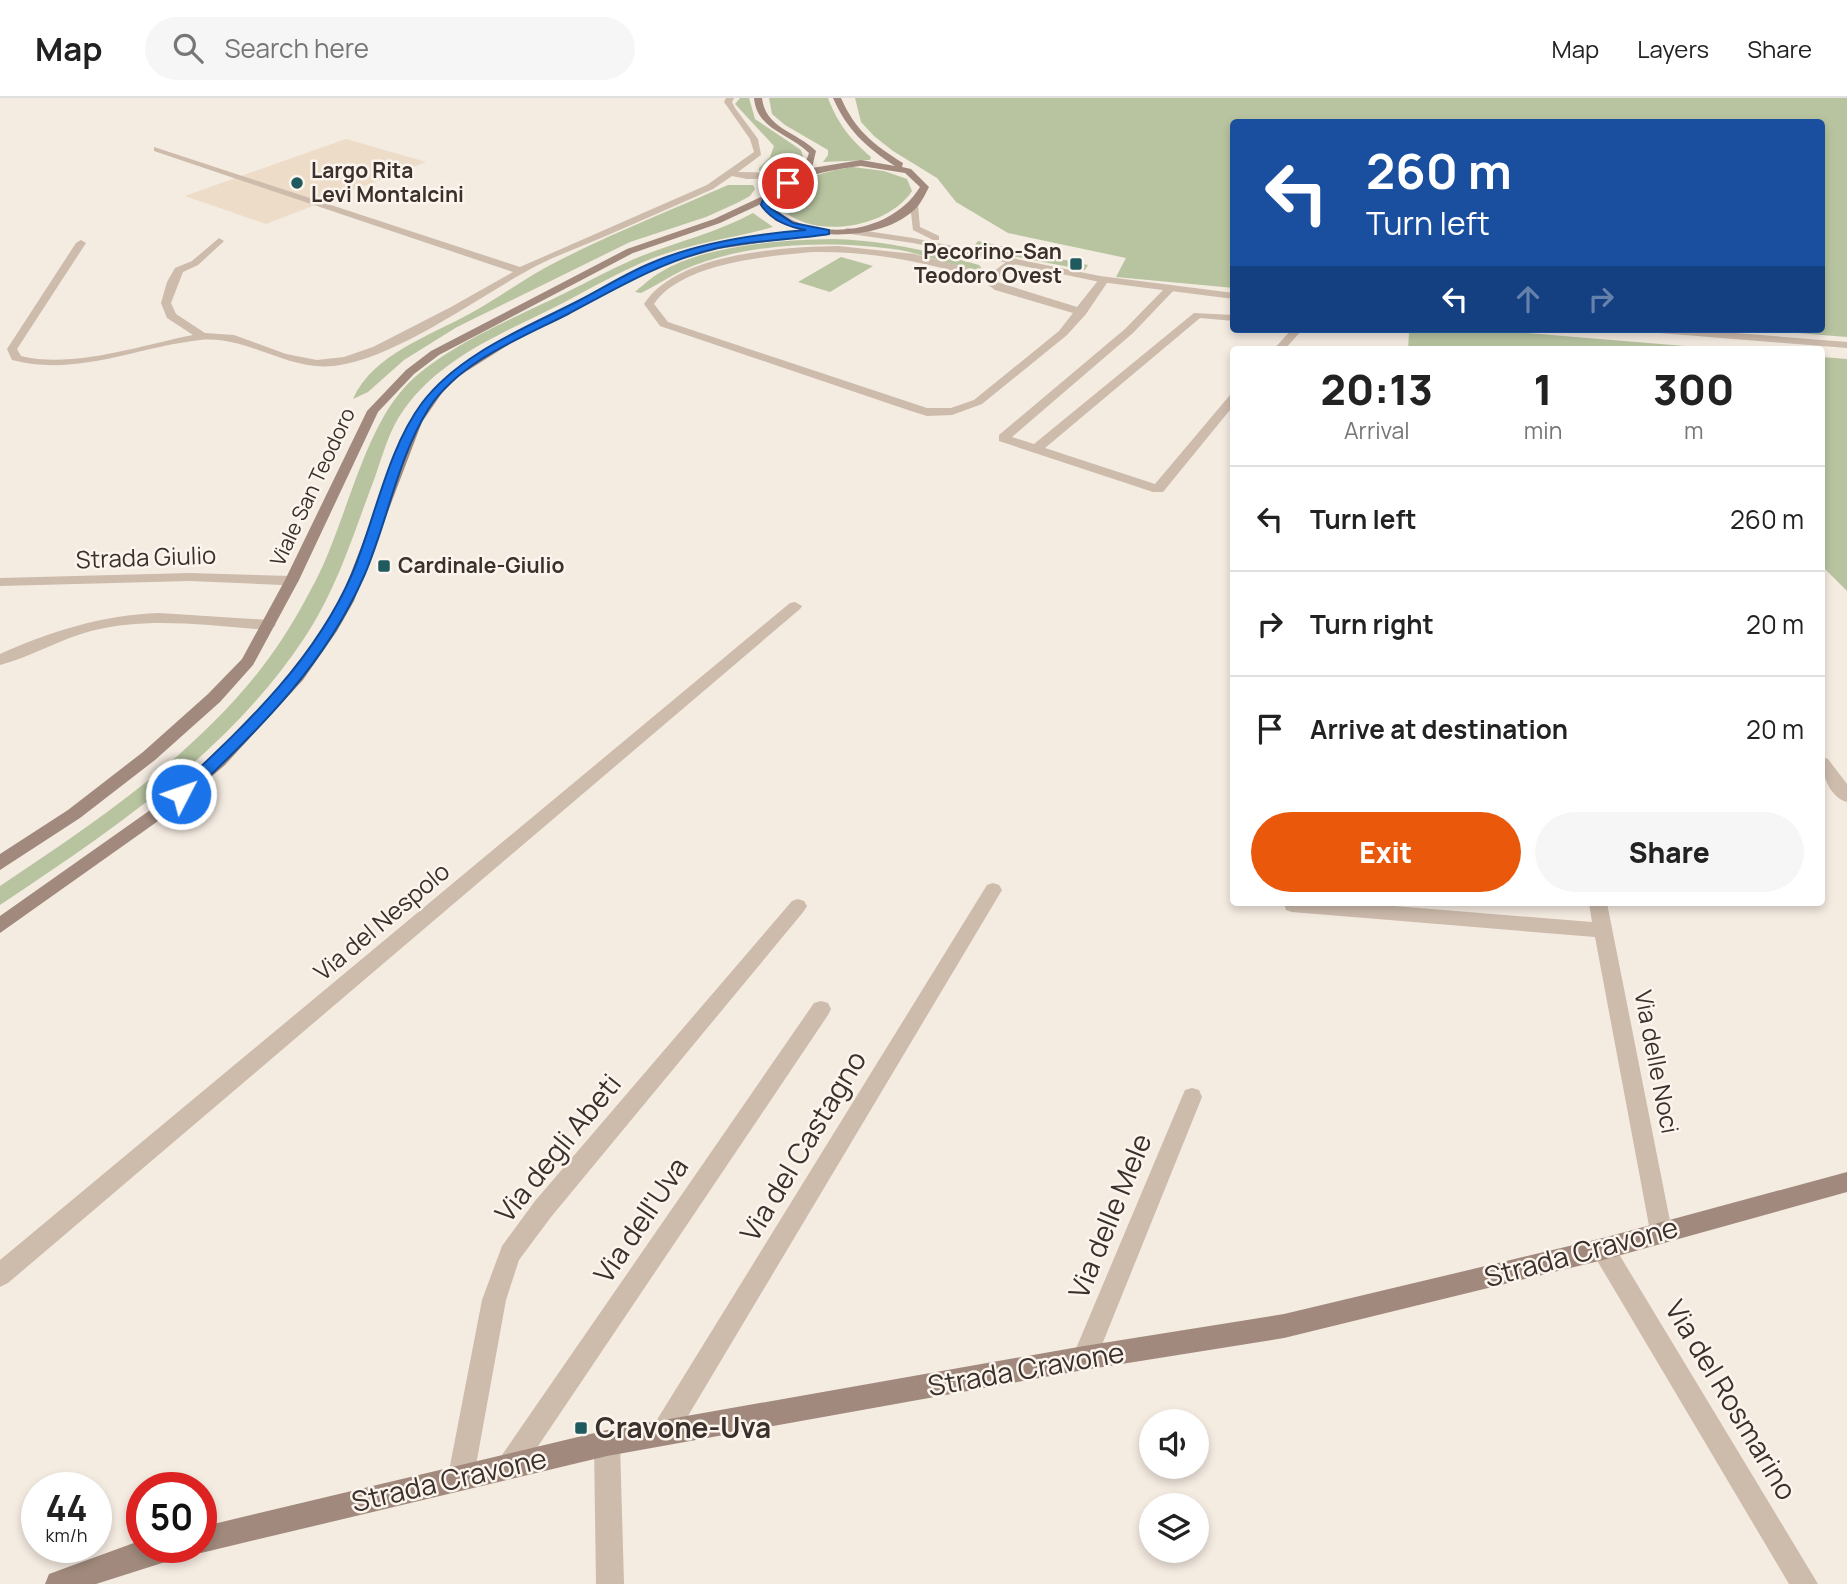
<!DOCTYPE html>
<html lang="en">
<head>
<meta charset="utf-8">
<style>
  body { margin:0; font-family:Manrope,sans-serif; background:#f6f6f6; color:#222; height:100vh; display:flex; flex-direction:column; font-size:26px; white-space:nowrap }
  * { box-sizing:border-box; margin:0 }
  p { font-size:23px; color:#767676 }
  .icon { flex:none; width:38px; height:38px; fill:none; stroke:currentColor; stroke-width:2; stroke-linecap:round; stroke-linejoin:round }
  .map { position:relative; flex:1; overflow:hidden }
  .drawer { position:absolute; left:1230px; top:248px; width:595px; height:560px; display:flex; flex-direction:column; background:#fff; border-radius:7px; box-shadow:0 4px 10px #0003 }
  .drawer>* { flex:none }
  .top-card { position:absolute; left:1230px; top:21px; width:595px; height:214px; border-radius:7px; box-shadow:0 4px 10px #0003; background:#1a4fa0; color:#fff; overflow:hidden }
  .fabs { position:absolute; left:1139px; top:1311px; display:grid; gap:14px }
  .fabs a { display:grid; place-items:center; width:70px; height:70px; border-radius:50%; background:#fff; box-shadow:0 4px 10px #0003; font-size:35px }
  .speed { position:absolute; left:21px; top:1374px; display:flex; gap:14px; font-size:35px; font-weight:700; text-align:center }
  .speed>* { display:grid; place-content:center; width:91px; height:91px; border-radius:50%; background:#fff; box-shadow:0 4px 10px #0003; line-height:1 }
  .speed small { font-size:18px; font-weight:400 }
  .speed .limit { border:10px solid #d22; background:#fff; color:#111 }
  .pin { position:absolute; display:grid; place-items:center; width:60px; height:60px; color:#fff; margin:-30px; border:4px solid #fff; border-radius:50%; box-shadow:0 2px 7px #0007 }
  .me { position:absolute; width:77px; margin:-38px; rotate:49deg; stroke-linejoin:round; filter:drop-shadow(0 0 5px #0008) }
  .turn { display:flex; align-items:center; gap:24px; height:147px; padding:0 21px; font-size:32px }
  .turn .icon { width:91px; height:91px; stroke-width:2.5 }
  .turn b { display:block; font-size:49px; line-height:60px }
  .lanes { display:flex; align-items:center; height:66px; padding:0 21px; background:#0003; justify-content:center; gap:35px; direction:ltr }
  .lanes .off { opacity:.35 }
  .eta { display:flex; justify-content:space-evenly; align-items:center; height:119px; text-align:center }
  .eta b { font-size:42px; font-weight:800; line-height:49px }
  .primary-button { display:flex; gap:14px; margin-top:auto; padding:14px 21px }
  .primary-button a { flex:1; height:80px; border-radius:42px; background:#ea580c; color:#fff; font-size:28px; font-weight:800; line-height:80px; text-align:center }
  .primary-button a+a { background:#f6f6f6; color:#222 }
  ul { padding:0; list-style:none }
  li { display:flex; align-items:center; gap:21px; height:105px; padding:0 21px; border-top:2px solid #e0e0e0 }
  li div { flex:1 }
  li b { display:block; font-size:26px }
  li em { font-style:normal }
  header { display:flex; align-items:center; gap:42px; box-sizing:border-box; height:98px; padding:0 35px; background:#fff; border-bottom:2px solid #e0e0e0 }
  header strong { font-size:33px }
  nav { display:flex; gap:38px; margin-inline-start:auto; font-size:24px }
  .search { width:490px; height:63px; background:#f6f6f6; display:flex; align-items:center; gap:18px; box-sizing:border-box; padding:0 24px; border-radius:38px; color:#767676; font-size:26px }
  .map>svg:first-child { display:block }
</style>
</head>
<body>
<header>
<strong>Map</strong>
<div class="search"><svg class="icon" aria-label="search" viewBox="0 0 24 24"><circle cx="10" cy="10" r="6"/><path d="M15 15l6 6"/></svg>Search here</div>
<nav><a>Map</a><a>Layers</a><a>Share</a></nav>
</header>
<div class="map">
<svg width="1847" height="1486" viewBox="0 0 1847 1486">
  <rect width="100%" height="100%" fill="#f4ebe1"/>
  <!-- green -->
  <path fill="#b8c4a0" d="M 740,0 L 749,0 L 755,21 L 801,52 L 803,59 C 794,74 776,79 759,73 L 759,70 L 770,59 L 774,48 L 735,6 Z
    M 769,0 L 828,0 C 838,26 850,41 871,59 L 870,62 L 823,64 L 828,57 L 828,52 L 785,27 L 772,16 Z
    M 855,0 L 1847,0 L 1847,239 L 1748,231 L 1822,231 L 1822,24 L 1234,24 L 1234,190 L 1116,179 L 1126,160 L 1008,135 L 956,104 L 937,80 L 893,53 L 874,38 L 861,24 Z
    M 853,69 L 884,73 L 907,81 L 912,93 C 887,131 812,142 780,110 C 778,83 832,72 853,69 Z
    M 728,87 L 753,87 L 755,91 L 750,98 L 737,105 L 706,119 L 630,144 L 457,229 L 404,262 L 368,294 L 353,301 C 373,256 430,238 471,215 C 500,199 528,178 558,163 C 613,135 671,112 728,87 Z
    M 753,115 L 773,129 C 733,140 692,145 653,160 C 621,173 591,190 561,206 C 500,237 428,264 394,328 C 386,344 381,362 375,379 C 354,434 337,492 303,542 C 227,656 112,732 0,807 L 0,788 C 93,726 191,660 260,572 C 282,544 300,513 316,482 C 345,426 363,335 404,290 C 440,250 514,220 563,196 C 590,183 616,168 644,157 C 680,143 718,134 753,115 Z
    M 832,141 C 883,142 930,153 979,167 L 982,171 C 968,174 919,155 900,152 C 833,142 745,144 683,172 C 669,179 655,188 641,195 L 635,194 C 643,187 652,179 661,174 C 705,147 782,142 832,141 Z
    M 978,143 L 1088,167 L 1085,172 L 1012,158 L 974,148 Z
    M 841,159 L 873,168 L 830,194 L 798,184 Z
    M 1418,231 L 1480,231 L 1733,252 L 1408,252 L 1409,235 Z
    M 1822,259 L 1847,261 L 1847,493 L 1822,468 Z"/>
  <!-- plaza -->
  <path fill="#ecdcc8" d="M 346,41 L 426,64 L 266,126 L 185,98 Z"/>
  <g fill="none" stroke-linecap="round" stroke-linejoin="round">
    <!-- lane -->
    <path fill="#cdbbac" fill-rule="evenodd" d="M 838,148 L 914,156 L 990,176 L 1009,162 L 1015,162 L 1015,166 L 997,181 L 997,184 L 1077,209 L 1100,180 L 1109,182 L 1086,216 L 1067,237 L 982,306 L 952,317 L 927,318 L 908,312 L 660,228 L 644,206 C 677,155 782,149 838,148 ZM 813,154 C 874,153 928,165 987,182 L 988,187 L 995,192 L 1073,215 L 1059,233 L 974,302 L 951,310 L 927,310 L 668,224 L 654,206 C 681,165 768,158 813,154 Z
      M 1165,190 L 1174,192 L 1133,235 L 1012,339 L 1034,346 L 1194,215 L 1234,217 L 1234,223 L 1200,220 L 1045,350 L 1155,386 L 1230,297 L 1234,296 L 1234,307 L 1163,394 L 1153,394 L 999,343 L 999,337 L 1125,231 Z
      M 1292,231 L 1303,231 L 1284,252 L 1273,252 Z
      M 159,515 L 269,522 L 276,527 L 269,532 C 210,528 150,518 91,533 C 60,541 31,559 0,567 L 0,556 C 51,533 103,517 159,515 Z"/>
    <!-- street -->
    <path fill="#cdbbac" fill-rule="evenodd" d="M 726,0 L 734,0 L 732,4 L 735,10 L 758,41 L 761,57 L 738,74 L 799,75 L 802,80 L 747,81 L 732,78 L 713,91 C 676,107 639,124 601,140 C 580,149 558,157 538,167 C 480,197 398,260 334,268 C 286,273 247,237 200,242 C 137,249 76,279 12,262 L 7,251 L 76,145 L 81,142 L 86,145 L 17,251 L 21,258 C 72,271 142,247 193,237 L 167,220 L 161,205 L 167,184 L 175,170 L 192,163 L 219,140 L 224,143 L 222,145 L 198,167 L 183,174 L 171,205 L 176,216 L 205,235 L 234,237 L 286,256 L 317,262 L 344,259 L 373,249 L 451,209 L 513,174 L 154,53 L 154,49 L 520,169 L 707,87 L 754,54 L 750,41 L 724,4 Z
      M 910,106 L 918,108 L 920,129 L 939,138 L 939,142 L 933,142 L 913,132 Z
      M 847,130 L 913,140 L 1100,178 L 1234,195 L 1234,201 L 1100,184 L 913,145 L 844,135 L 842,133 Z
      M 1642,231 L 1687,231 L 1847,244 L 1847,250 L 1647,234 Z
      M 190,475 L 292,478 L 299,482 L 297,485 L 282,487 L 190,483 L 0,488 L 0,480 Z
      M 795,504 L 802,508 L 800,511 L 8,1185 L 0,1189 L 0,1162 L 790,505 Z
      M 1822,659 L 1828,661 L 1847,686 L 1847,704 C 1829,699 1821,675 1822,659 Z
      M 993,785 L 999,787 L 1002,792 L 999,797 L 673,1343 L 664,1347 L 655,1343 L 651,1334 L 655,1325 L 987,787 Z
      M 798,801 L 804,803 L 807,808 L 804,813 L 551,1119 L 519,1162 L 506,1202 L 474,1378 L 470,1387 L 461,1391 L 452,1387 L 448,1378 L 482,1202 L 502,1148 L 535,1103 L 792,803 Z
      M 1284,805 L 1358,805 L 1592,824 L 1589,805 L 1607,805 L 1672,1133 L 1669,1141 L 1661,1144 L 1653,1141 L 1650,1133 L 1595,839 L 1292,814 L 1286,812 Z
      M 821,903 L 828,905 L 831,911 L 828,917 L 520,1375 L 511,1379 L 502,1375 L 498,1366 L 502,1357 L 814,905 Z
      M 1192,990 L 1199,992 L 1202,999 L 1093,1269 L 1084,1272 L 1075,1269 L 1072,1260 L 1182,999 L 1185,992 Z
      M 1603,1140 L 1611,1143 L 1818,1486 L 1789,1486 L 1595,1159 L 1592,1151 L 1595,1143 Z
      M 607,1332 L 616,1336 L 620,1345 L 624,1486 L 596,1486 L 594,1345 L 598,1336 Z"/>
    <!-- secondary -->
    <path fill="#a18a7d" fill-rule="evenodd" d="M 754,0 L 762,0 C 765,30 797,34 816,53 L 812,70 L 861,62 L 895,68 C 866,49 847,32 833,0 L 841,0 C 855,32 874,47 903,65 L 902,69 L 911,71 L 929,89 C 926,95 922,103 918,108 C 893,136 843,140 809,134 L 805,138 L 718,151 L 662,167 L 511,245 L 459,278 L 442,295 L 422,324 L 354,503 L 337,533 L 303,582 L 225,667 L 168,716 L 0,835 L 0,818 L 156,708 L 213,659 L 293,574 L 340,503 L 410,324 L 434,291 L 451,274 L 503,241 L 656,163 L 717,145 L 802,133 L 776,123 L 761,106 L 720,125 L 633,155 L 439,257 L 414,276 L 378,314 L 299,482 L 253,567 L 220,604 L 155,662 L 80,720 L 0,772 L 0,756 L 68,712 L 143,654 L 208,596 L 242,561 L 285,482 L 367,313 L 406,272 L 431,253 L 627,151 L 714,121 L 765,97 L 802,74 L 809,55 C 789,35 757,32 754,0 ZM 861,68 L 905,75 L 920,89 C 890,138 811,146 770,107 C 780,79 836,71 861,68 Z
      M 1847,1074 L 1847,1094 L 1603,1162 L 1284,1240 L 1084,1272 L 607,1358 L 201,1455 L 191,1449 L 201,1449 L 201,1429 L 607,1332 L 1084,1248 L 1284,1216 L 1603,1140 Z
      M 142,1442 L 142,1449 L 184,1449 L 181,1459 L 96,1486 L 45,1486 L 49,1476 Z"/>
  </g>
  <!-- route -->
  <path fill="#1a73e8" stroke="#114b97" stroke-width="2" d="M 788,82 L 790,86 L 771,100 L 769,107 L 771,110 L 793,125 L 829,132 L 829,136 C 792,142 755,142 718,150 C 664,162 617,190 568,216 C 521,240 460,263 429,310 C 397,361 388,423 364,478 C 323,571 258,631 187,700 L 176,700 L 174,696 L 176,692 C 244,628 314,564 352,476 C 375,422 387,352 422,305 C 460,255 526,230 580,202 C 605,189 630,173 656,163 C 702,144 756,136 806,132 C 788,129 771,122 761,107 L 765,97 Z"/>
  <!-- markers -->
  <g fill="#1f5a5e" stroke="#fbf5ee" stroke-width="2.5">
    <circle cx="297" cy="85" r="7"/>
    <rect x="1069" y="159" width="14" height="14" rx="3.5"/>
    <rect x="377" y="461" width="14" height="14" rx="3.5"/>
    <rect x="574" y="1323" width="14" height="14" rx="3.5"/>
  </g>
  <g text-anchor="middle" stroke-width="5" stroke-linejoin="round" paint-order="stroke">
    <!-- far-poi labels -->
    <g font-size="21" font-weight="bold" fill="#3b302b" stroke="#fbf5ee" text-anchor="start">
      <text x="311" y="80">Largo Rita<tspan x="311" dy="24">Levi Montalcini</tspan></text>
      <text x="1062" y="161" text-anchor="end">Pecorino-San<tspan x="1062" dy="24">Teodoro Ovest</tspan></text>
      <text x="398" y="475">Cardinale-Giulio</text>
    </g>
    <!-- far-street labels -->
    <g font-size="21" fill="#3b302b" stroke="#fbf5ee">
      <text transform="translate(313 389) rotate(-65)" y="7">Viale San Teodoro</text>
    </g>
    <!-- street labels -->
    <g font-size="24" fill="#3b302b" stroke="#fbf5ee">
      <text transform="translate(146 460) rotate(-2)" y="8">Strada Giulio</text>
      <text transform="translate(382 824) rotate(-40)" y="8">Via del Nespolo</text>
      <text transform="translate(1656 964) rotate(79)" y="8">Via delle Noci</text>
    </g>
    <!-- near-street labels -->
    <g font-size="28" fill="#3b302b" stroke="#fbf5ee">
      <text transform="translate(803 1048) rotate(-59)" y="10">Via del Castagno</text>
      <text transform="translate(558 1050) rotate(-51)" y="10">Via degli Abeti</text>
      <text transform="translate(1110 1118) rotate(-68)" y="10">Via delle Mele</text>
      <text transform="translate(641 1122) rotate(-56)" y="10">Via dell'Uva</text>
      <text transform="translate(1581 1154) rotate(-15)" y="10">Strada Cravone</text>
      <text transform="translate(1026 1271) rotate(-10)" y="10">Strada Cravone</text>
      <text transform="translate(1731 1302) rotate(59)" y="10">Via del Rosmarino</text>
      <text transform="translate(449 1382) rotate(-13)" y="10">Strada Cravone</text>
    </g>
    <!-- near-poi labels -->
    <g font-size="28" font-weight="bold" fill="#3b302b" stroke="#fbf5ee" text-anchor="start">
      <text x="595" y="1340">Cravone-Uva</text>
    </g>
  </g>
</svg>
<div class="fabs">
<a><svg class="icon" aria-label="sound" viewBox="0 0 24 24"><path d="M4 9h4l5-4v14l-5-4H4zM17 9q2 3 0 6"/></svg></a>
<a><svg class="icon" aria-label="layers" viewBox="0 0 24 24"><path d="M12 4l9 5-9 5-9-5zM3 14l9 5 9-5"/></svg></a>
</div>
<div class="speed"><div>44<small>km/h</small></div><div class="limit">50</div></div>
<div class="pin" style="left:788px;top:85px;background:#d93025"><svg class="icon" aria-label="arrive" viewBox="0 0 24 24"><path d="M6 21V4h12l-3 4 3 4H6"/></svg></div>
<svg class="me" style="left:181px;top:696px" viewBox="-20 -20 40 40"><circle r="17" fill="#1a73e8" stroke="#fff" stroke-width="3"/><path d="M0-11L8 9 0 5-8 9z" fill="#fff"/></svg>
<div class="top-card">
<div class="turn"><svg class="icon" aria-label="left" viewBox="0 0 24 24"><path d="M17 20v-9H6M10 6l-5 5 5 5"/></svg><div><b>260 m</b>Turn left</div></div>
<div class="lanes"><svg class="icon" aria-label="left" viewBox="0 0 24 24"><path d="M17 20v-9H6M10 6l-5 5 5 5"/></svg><svg class="icon off" aria-label="ahead" viewBox="0 0 24 24"><path d="M12 20V5M6 11l6-6 6 6"/></svg><svg class="icon off" aria-label="right" viewBox="0 0 24 24"><path d="M7 20v-9h11M14 6l5 5-5 5"/></svg></div>
</div>
<section class="drawer">
<div class="eta">
<div><b>20:13</b><p>Arrival</p></div>
<div><b>1</b><p>min</p></div>
<div><b>300</b><p>m</p></div>
</div>
<ul>
<li><svg class="icon" aria-label="left" viewBox="0 0 24 24"><path d="M17 20v-9H6M10 6l-5 5 5 5"/></svg><div><b>Turn left</b></div><em>260 m</em></li>
<li><svg class="icon" aria-label="right" viewBox="0 0 24 24"><path d="M7 20v-9h11M14 6l5 5-5 5"/></svg><div><b>Turn right</b></div><em>20 m</em></li>
<li><svg class="icon" aria-label="arrive" viewBox="0 0 24 24"><path d="M6 21V4h12l-3 4 3 4H6"/></svg><div><b>Arrive at destination</b></div><em>20 m</em></li>
</ul>
<div class="primary-button"><a>Exit</a><a>Share</a></div>
</section>
</div>
</body>
</html>
